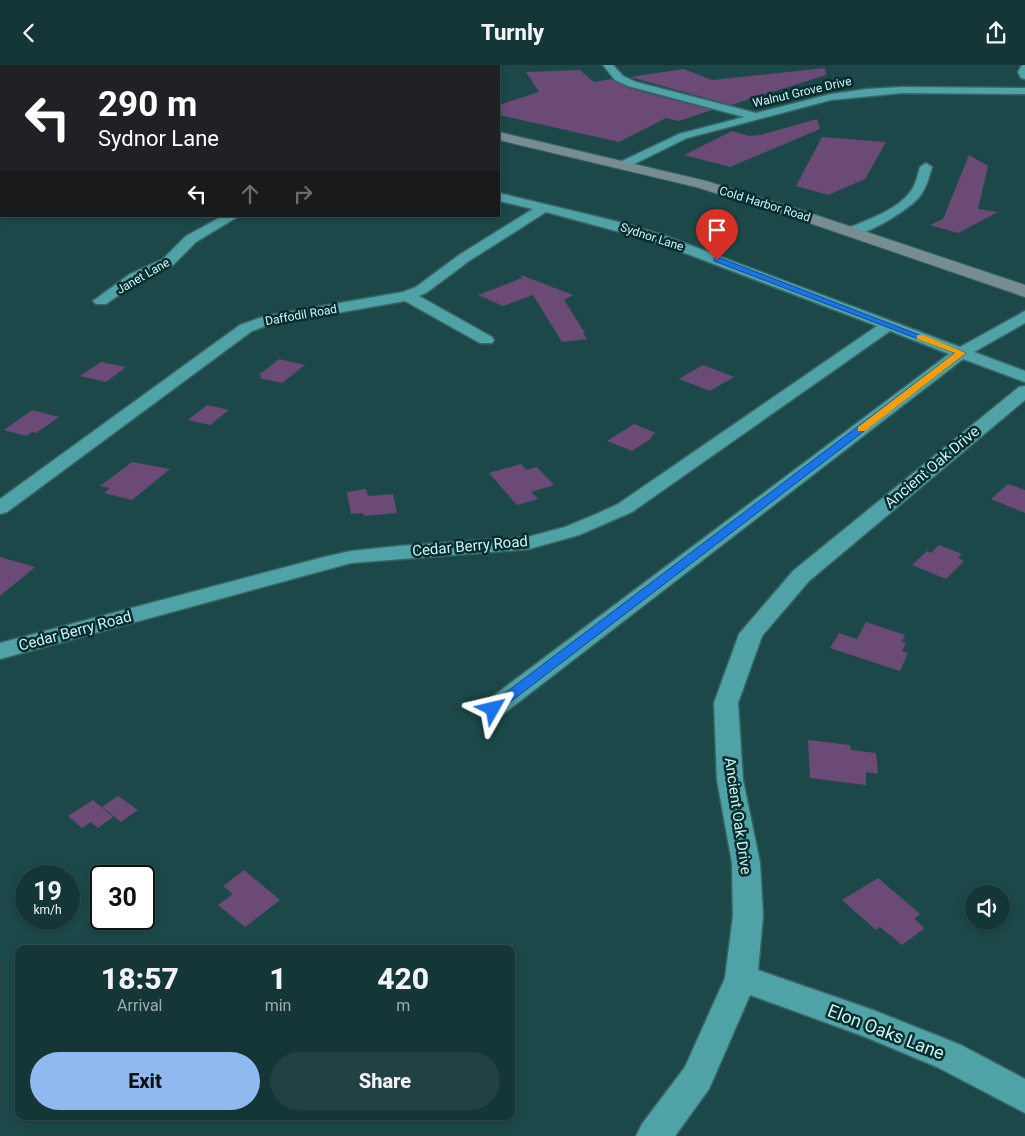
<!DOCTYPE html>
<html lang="en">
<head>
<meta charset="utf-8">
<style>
  body { margin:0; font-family:Roboto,sans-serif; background:#224142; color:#f1f3f6; height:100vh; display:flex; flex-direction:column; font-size:19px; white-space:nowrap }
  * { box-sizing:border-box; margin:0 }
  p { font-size:16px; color:#9dabad }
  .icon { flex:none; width:28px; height:28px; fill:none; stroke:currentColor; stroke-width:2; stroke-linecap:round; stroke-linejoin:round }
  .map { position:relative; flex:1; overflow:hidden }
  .side { position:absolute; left:15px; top:880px; width:500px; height:175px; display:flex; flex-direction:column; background:#153637; border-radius:10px; box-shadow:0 2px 8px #0003,0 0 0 1px #345052 }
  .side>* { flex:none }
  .hud { position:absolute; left:0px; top:0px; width:500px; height:152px; box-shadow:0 2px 8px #0003,0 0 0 1px #345052; background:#202124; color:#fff; overflow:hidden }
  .buttons { position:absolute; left:965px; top:820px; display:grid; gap:10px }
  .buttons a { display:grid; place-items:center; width:45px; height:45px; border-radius:50%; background:#153637; box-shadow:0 2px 8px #0003,0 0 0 1px #345052; font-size:25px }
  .speed { position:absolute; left:15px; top:800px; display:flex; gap:10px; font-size:25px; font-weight:700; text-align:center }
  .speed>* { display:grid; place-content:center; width:65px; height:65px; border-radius:50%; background:#153637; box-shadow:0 2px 8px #0003,0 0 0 1px #345052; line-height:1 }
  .speed small { font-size:12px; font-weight:400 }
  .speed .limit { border:2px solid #111; border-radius:8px; background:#fff; color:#111 }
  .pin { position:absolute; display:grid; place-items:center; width:42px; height:42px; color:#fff; margin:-51px -21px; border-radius:50% 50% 50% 0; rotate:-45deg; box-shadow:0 0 5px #0007 }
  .pin .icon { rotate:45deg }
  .me { position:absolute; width:55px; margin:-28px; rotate:53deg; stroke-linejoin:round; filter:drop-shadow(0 0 4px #0008) }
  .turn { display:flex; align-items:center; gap:18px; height:105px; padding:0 15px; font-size:22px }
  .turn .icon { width:65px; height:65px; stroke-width:2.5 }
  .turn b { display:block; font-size:35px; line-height:42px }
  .lanes { display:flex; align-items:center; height:48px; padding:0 15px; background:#0003; justify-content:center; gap:25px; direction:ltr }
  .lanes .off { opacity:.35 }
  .eta { display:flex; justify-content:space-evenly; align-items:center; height:85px; text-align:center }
  .eta b { font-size:30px; font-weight:800; line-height:35px }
  .primary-button { display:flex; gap:10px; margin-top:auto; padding:10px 15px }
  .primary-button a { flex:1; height:58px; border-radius:30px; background:#90b9f0; color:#111; font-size:20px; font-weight:800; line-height:58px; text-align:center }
  .primary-button a+a { background:#224142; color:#f1f3f6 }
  header { display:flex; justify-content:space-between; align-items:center; height:65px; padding:0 15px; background:#153637; font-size:22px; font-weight:800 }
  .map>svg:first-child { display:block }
</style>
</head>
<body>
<header><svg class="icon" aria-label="back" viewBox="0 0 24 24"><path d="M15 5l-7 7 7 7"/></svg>Turnly<svg class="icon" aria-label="share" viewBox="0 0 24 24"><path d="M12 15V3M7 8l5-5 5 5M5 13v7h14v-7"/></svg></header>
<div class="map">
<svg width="1025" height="1071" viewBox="0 0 1025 1071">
  <rect width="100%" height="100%" fill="#1c4849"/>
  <!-- built -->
  <path fill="#215456" d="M 255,0 L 477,0 L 259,1 Z"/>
  <!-- building -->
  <path fill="#6c4a76" d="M 825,3 L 826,10 L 731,40 L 630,12 L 684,4 L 712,15 Z
    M 580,5 L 594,17 L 612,14 L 628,23 L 712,45 L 679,56 L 666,53 L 619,77 L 499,50 L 499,40 L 539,27 L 526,7 Z
    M 817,54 L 820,64 L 730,102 L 684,90 L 732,66 L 749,71 L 760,70 Z
    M 822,72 L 886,77 L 865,114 L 828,130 L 796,121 Z
    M 969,90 L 988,101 L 978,144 L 998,147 L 958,168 L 930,160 L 943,154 Z
    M 521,210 L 573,230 L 564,235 L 585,268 L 583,268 L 587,274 L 562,277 L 533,230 L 503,241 L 478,230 L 522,213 Z
    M 279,294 L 305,300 L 282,318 L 259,313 L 262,311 L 259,310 Z
    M 101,297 L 126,302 L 106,317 L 80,311 Z
    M 703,300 L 734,312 L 710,326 L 679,314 Z
    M 207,340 L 229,345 L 210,360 L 188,355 Z
    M 32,345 L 59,352 L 36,368 L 32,367 L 26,371 L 4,365 Z
    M 634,359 L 656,368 L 651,371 L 652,372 L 649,375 L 632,386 L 607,376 Z
    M 132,397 L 170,404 L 132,435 L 104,428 L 110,423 L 100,421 Z
    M 521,399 L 526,405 L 537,402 L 554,420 L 531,427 L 538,434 L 517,440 L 489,408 Z
    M 1008,419 L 1025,425 L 1025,448 L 991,434 Z
    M 366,424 L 368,431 L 393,429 L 397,448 L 364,451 L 363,448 L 351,449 L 347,427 Z
    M 939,480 L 962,489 L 958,493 L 964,496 L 946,514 L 912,500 L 927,486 L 931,488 Z
    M 0,492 L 35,502 L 0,531 Z
    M 866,557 L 905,570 L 902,577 L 906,578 L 902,586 L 908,588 L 900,606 L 830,583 L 839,568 L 857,574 Z
    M 808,675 L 850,680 L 851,685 L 876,688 L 878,709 L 866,707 L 866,720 L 810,713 Z
    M 118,731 L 138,745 L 121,757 L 102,742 Z
    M 93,735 L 113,752 L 98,763 L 91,757 L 82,763 L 68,751 Z
    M 244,805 L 280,835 L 245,862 L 218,840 L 233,829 L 223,821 Z
    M 878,813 L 920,849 L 914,854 L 925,863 L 902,880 L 880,862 L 876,865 L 842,835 Z"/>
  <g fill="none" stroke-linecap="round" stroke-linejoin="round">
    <!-- service casing -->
    <g stroke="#396566" stroke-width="3">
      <path id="service" d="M 0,8 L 1,8 L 1,10 L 0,10 Z
        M 0,23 L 1,24 L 1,26 L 0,27 Z"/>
    </g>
    <!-- minor casing -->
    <g stroke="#396566" stroke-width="3">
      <path id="minor" d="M 0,0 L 4,0 L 5,1 L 1,1 L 0,5 Z
        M 19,0 L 58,0 L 18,1 Z
        M 603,0 L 613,0 L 623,11 L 636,17 L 756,48 L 831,29 L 867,24 L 902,22 L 1025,23 L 1025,29 L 902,28 L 831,35 L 687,73 L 624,104 L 620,103 L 618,100 L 620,97 L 679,69 L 744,52 L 628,21 L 615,15 Z
        M 1022,0 L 1025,0 L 1025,14 L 1021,13 L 1018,7 Z
        M 926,98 L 932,102 C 929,112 927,122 920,131 C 910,144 863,174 846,170 L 844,167 L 846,164 C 869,154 902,144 914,121 C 917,115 918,108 920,102 Z
        M 499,128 L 615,156 L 663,170 L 960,282 L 1025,246 L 1025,258 L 974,287 L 1025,306 L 1025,317 L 963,294 L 502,650 L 493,653 L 484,650 L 480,644 L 484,638 L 949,289 L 890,266 L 632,447 L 579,470 L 529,484 L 351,498 L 0,594 L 0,578 L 324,492 L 351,486 L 399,481 L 528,472 L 565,462 L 594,450 L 618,439 L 877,261 L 653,176 L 546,147 L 469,196 L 426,228 L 419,231 L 492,272 L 494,275 L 492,278 L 480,278 L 405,236 L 269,260 L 252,266 L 7,447 L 0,449 L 0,434 L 240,260 L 265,251 L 403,227 L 416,222 L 459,190 L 533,144 L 499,136 Z
        M 223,151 L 239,151 L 196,177 L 173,200 L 140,215 L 106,239 L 96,239 L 93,236 L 130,209 L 163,194 L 186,171 Z
        M 1025,321 L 1025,335 L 809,516 L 762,571 L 738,638 L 743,715 L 760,798 L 763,851 L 758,905 L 873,945 L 961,980 L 1025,1014 L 1025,1048 L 937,1002 L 863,971 L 750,930 L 709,1024 L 675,1071 L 636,1071 L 642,1059 L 685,1002 L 725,913 L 733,851 L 732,798 L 717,715 L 714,638 L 739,569 L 793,506 L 1019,322 Z"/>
    </g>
    <!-- secondary casing -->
    <g stroke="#396566" stroke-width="2">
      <path id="secondary" d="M 224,0 L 239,0 L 240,1 L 225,1 Z
        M 499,67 L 706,116 L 804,146 L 1025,220 L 1025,232 L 792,152 L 696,122 L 499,75 Z"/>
    </g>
    <!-- service -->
    <use href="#service" fill="#4fa2a5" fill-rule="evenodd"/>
    <!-- minor -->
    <use href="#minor" fill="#4fa2a5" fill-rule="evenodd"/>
    <!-- secondary -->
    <use href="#secondary" fill="#788d92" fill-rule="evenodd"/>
  </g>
  <!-- route -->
  <path fill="#1a73e8" stroke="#114b97" d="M 714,193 L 720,193 L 966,288 L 497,647 L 488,647 L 486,644 L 488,641 L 955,288 L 714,196 Z"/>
  <!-- slow -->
  <path fill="#f59e0b" d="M 917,270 L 923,270 L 966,288 L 865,366 L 858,366 L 858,362 L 955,288 L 917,274 Z"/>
  <g text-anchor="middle" stroke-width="5" stroke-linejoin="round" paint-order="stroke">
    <!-- far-street labels -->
    <g font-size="12" fill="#cdf4f5" stroke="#082d2e">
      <text transform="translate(802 27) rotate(-13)" y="4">Walnut Grove Drive</text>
      <text transform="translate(765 139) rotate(17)" y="4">Cold Harbor Road</text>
      <text transform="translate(652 172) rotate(18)" y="4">Sydnor Lane</text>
      <text transform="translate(143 211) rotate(-30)" y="4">Janet Lane</text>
      <text transform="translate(301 250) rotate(-10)" y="4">Daffodil Road</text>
    </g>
    <!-- street labels -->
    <g font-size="15" fill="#cdf4f5" stroke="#082d2e">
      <text transform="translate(932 402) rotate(-40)" y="5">Ancient Oak Drive</text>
      <text transform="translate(470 481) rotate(-5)" y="5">Cedar Berry Road</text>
      <text transform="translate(75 566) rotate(-15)" y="5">Cedar Berry Road</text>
      <text transform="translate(738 751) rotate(82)" y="5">Ancient Oak Drive</text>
    </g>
    <!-- near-street labels -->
    <g font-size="18" fill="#cdf4f5" stroke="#082d2e">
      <text transform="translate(886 967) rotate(21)" y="6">Elon Oaks Lane</text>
    </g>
  </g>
</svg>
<div class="buttons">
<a><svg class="icon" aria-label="sound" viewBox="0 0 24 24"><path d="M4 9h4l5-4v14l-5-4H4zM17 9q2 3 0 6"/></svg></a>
</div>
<div class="speed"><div>19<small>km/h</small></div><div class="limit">30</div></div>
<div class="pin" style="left:717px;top:195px;background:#d93025"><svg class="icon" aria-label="arrive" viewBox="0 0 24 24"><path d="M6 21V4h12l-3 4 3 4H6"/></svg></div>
<svg class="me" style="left:493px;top:644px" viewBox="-20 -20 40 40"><path d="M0-17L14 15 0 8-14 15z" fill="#1a73e8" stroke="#fff" stroke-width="4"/></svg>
<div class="hud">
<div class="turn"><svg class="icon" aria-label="left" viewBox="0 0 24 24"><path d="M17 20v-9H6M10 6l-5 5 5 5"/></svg><div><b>290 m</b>Sydnor Lane</div></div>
<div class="lanes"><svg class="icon" aria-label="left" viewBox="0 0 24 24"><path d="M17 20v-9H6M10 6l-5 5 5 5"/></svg><svg class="icon off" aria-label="ahead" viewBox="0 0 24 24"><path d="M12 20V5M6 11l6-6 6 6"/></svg><svg class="icon off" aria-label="right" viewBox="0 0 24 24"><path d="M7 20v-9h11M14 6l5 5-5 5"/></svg></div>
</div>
<section class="side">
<div class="eta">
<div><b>18:57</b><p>Arrival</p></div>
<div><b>1</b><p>min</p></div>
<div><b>420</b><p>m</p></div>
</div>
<div class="primary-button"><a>Exit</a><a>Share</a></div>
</section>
</div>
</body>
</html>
